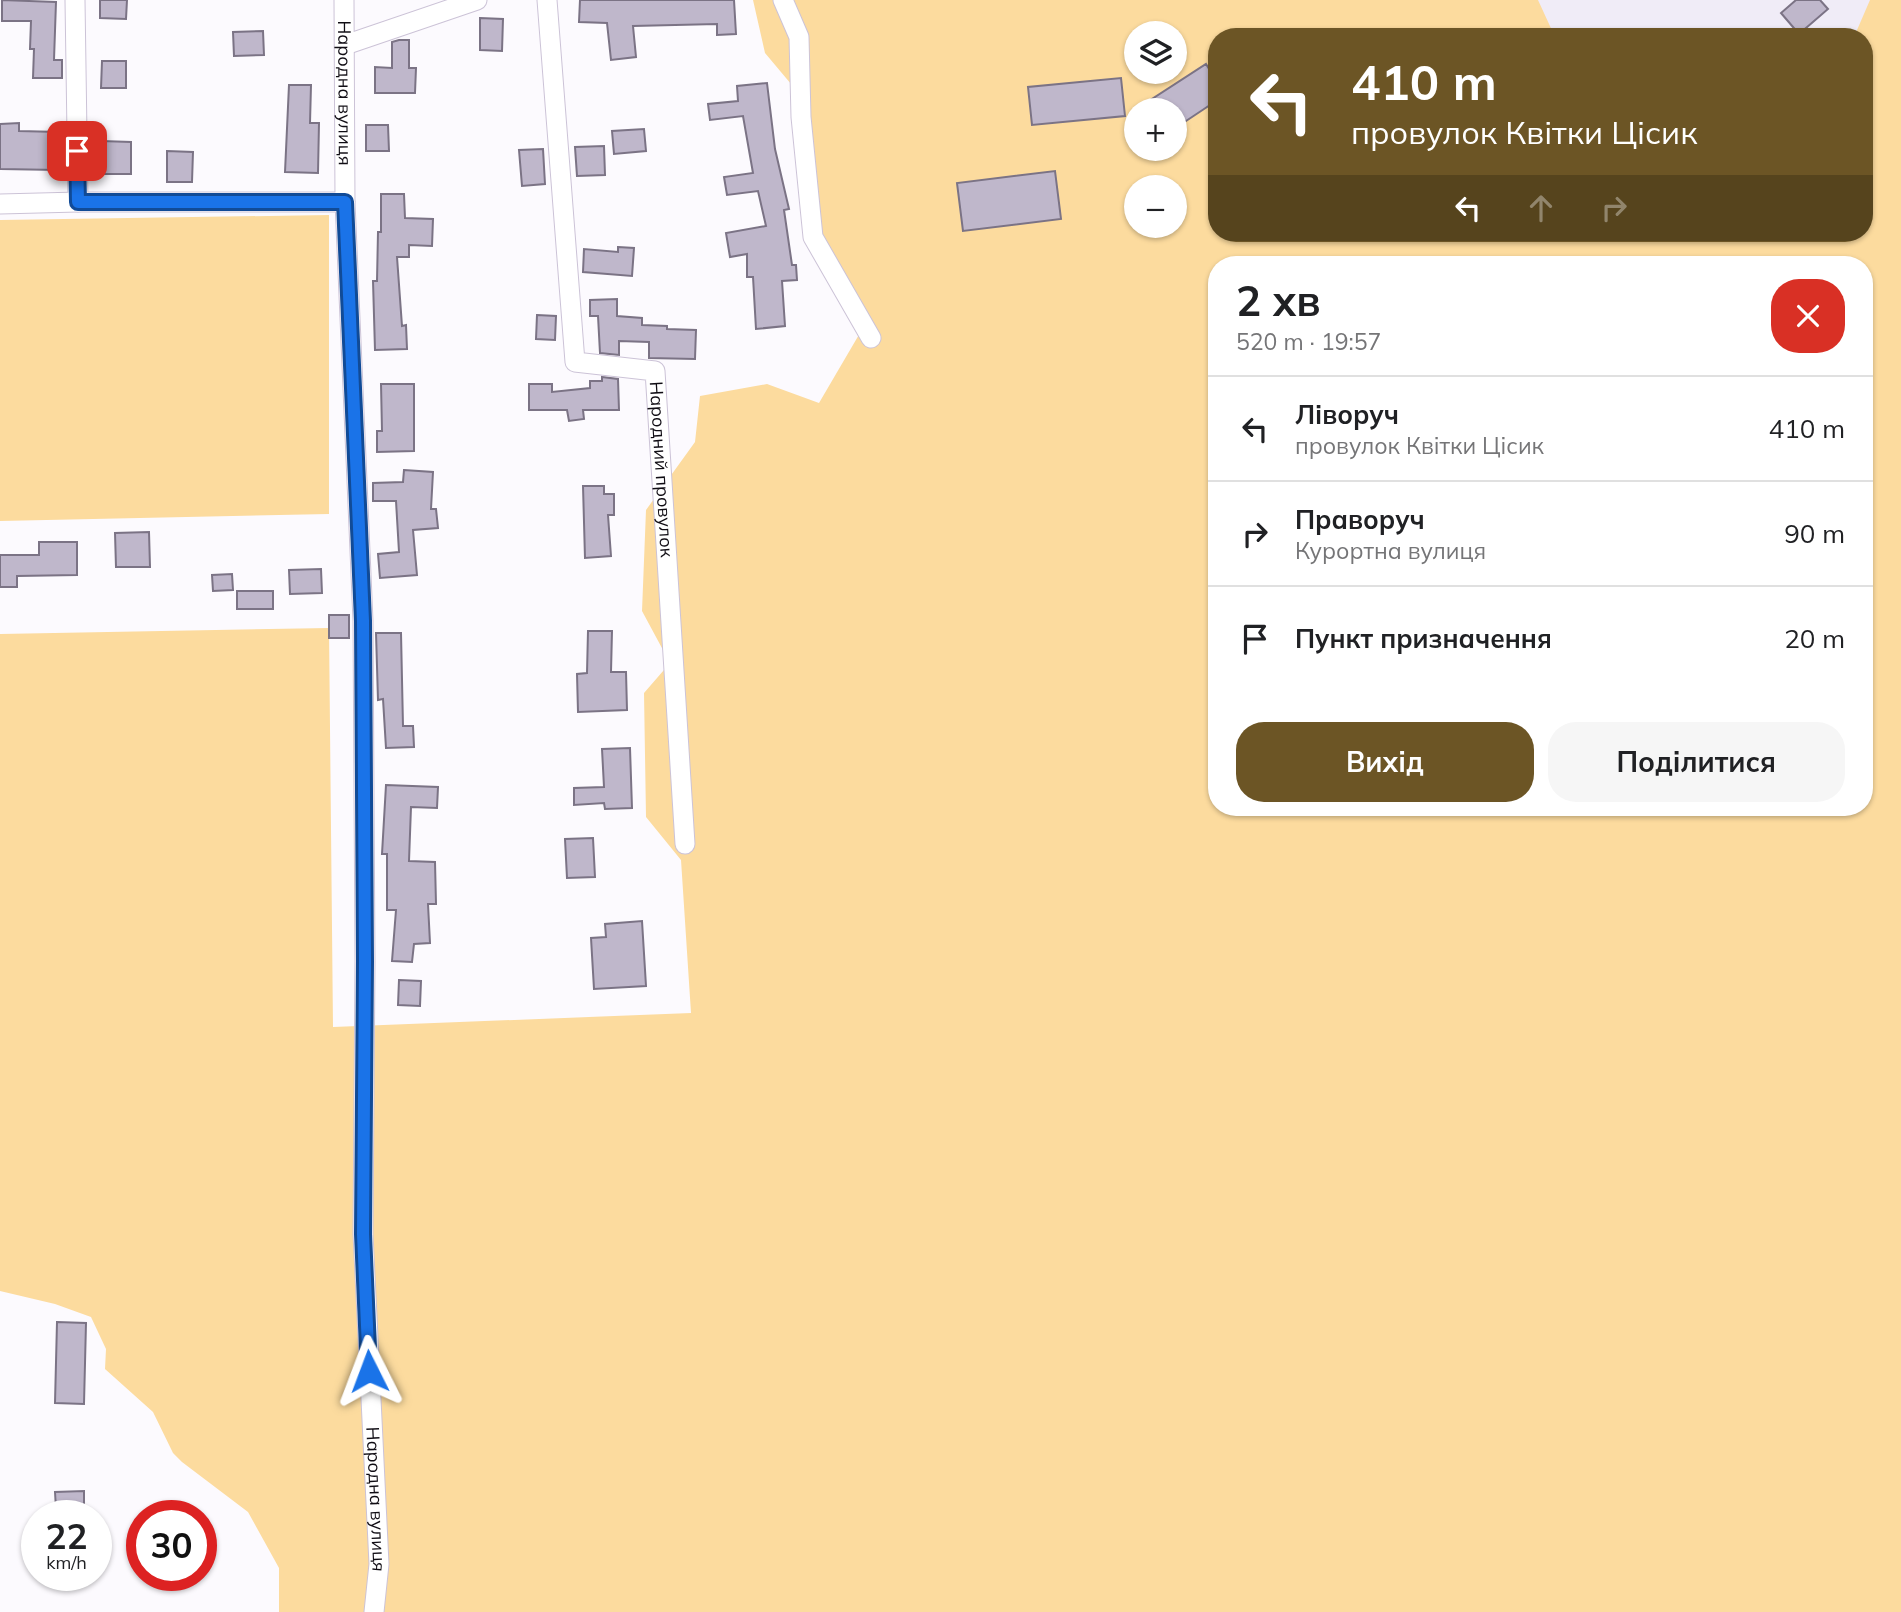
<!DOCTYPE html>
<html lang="uk">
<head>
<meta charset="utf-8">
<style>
  body { margin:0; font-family:Mulish,sans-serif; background:#f6f6f6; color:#202124; height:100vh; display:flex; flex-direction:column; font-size:26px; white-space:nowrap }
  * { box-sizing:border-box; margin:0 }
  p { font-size:23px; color:#757577 }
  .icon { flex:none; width:38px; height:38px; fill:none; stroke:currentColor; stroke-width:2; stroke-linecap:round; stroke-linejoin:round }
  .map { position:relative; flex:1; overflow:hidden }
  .panel { position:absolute; left:1208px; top:256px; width:665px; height:560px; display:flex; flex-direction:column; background:#fff; border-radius:28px; box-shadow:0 2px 5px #0004 }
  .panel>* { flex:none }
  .guide { position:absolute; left:1208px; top:28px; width:665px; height:214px; border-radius:28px; box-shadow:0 2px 5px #0004; background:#6c5525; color:#fff; overflow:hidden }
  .controls { position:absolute; left:1124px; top:21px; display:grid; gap:14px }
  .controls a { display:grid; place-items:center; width:63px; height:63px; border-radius:50%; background:#fff; box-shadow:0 2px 5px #0004; font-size:35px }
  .speed { position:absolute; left:21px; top:1500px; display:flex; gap:14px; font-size:35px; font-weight:700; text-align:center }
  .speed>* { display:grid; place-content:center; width:91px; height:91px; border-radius:50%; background:#fff; box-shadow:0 2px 5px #0004; line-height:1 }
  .speed small { font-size:18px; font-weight:400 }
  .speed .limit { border:10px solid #d22; background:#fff; color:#111 }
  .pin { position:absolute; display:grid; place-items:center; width:60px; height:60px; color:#fff; margin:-30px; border-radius:14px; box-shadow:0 4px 10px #0006 }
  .me { position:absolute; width:77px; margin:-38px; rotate:357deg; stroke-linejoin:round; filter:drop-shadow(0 0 5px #0008) }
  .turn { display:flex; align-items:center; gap:24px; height:147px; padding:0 28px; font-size:32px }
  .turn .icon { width:91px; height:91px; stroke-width:2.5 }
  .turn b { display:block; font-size:49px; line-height:60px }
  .lanes { display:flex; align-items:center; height:66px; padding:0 28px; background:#0003; justify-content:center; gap:35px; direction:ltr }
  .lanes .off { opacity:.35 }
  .round { display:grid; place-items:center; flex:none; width:74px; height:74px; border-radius:28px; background:#f6f6f6 }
  .head { display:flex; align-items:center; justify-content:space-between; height:119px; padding:0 28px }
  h1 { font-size:42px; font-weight:700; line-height:52px }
  .primary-button { display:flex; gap:14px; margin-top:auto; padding:14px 28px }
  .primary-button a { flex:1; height:80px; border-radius:28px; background:#6c5525; color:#fff; font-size:28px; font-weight:700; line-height:80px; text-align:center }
  .primary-button a+a { background:#f6f6f6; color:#202124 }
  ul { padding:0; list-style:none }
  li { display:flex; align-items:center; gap:21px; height:105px; padding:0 28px; border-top:2px solid #e0e0e0 }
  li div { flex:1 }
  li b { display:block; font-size:26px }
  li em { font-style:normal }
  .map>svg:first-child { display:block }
</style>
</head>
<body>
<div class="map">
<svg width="1901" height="1612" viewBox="0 0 1901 1612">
  <rect width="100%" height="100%" fill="#fcfafe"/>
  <!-- built -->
  <path fill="#f0ecf7" d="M 1505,0 L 1901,0 L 1901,10 L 1864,37 L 1517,37 Z"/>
  <!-- green -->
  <path fill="#fcdb9e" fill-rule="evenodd" d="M 753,0 L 1538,0 L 1555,37 L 1216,37 L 1216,233 L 1864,233 L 1864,37 L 1854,37 L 1870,0 L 1901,0 L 1901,1612 L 279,1612 L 279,1568 L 248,1512 L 182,1462 L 173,1453 L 153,1412 L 105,1369 L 106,1349 L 91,1317 L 55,1304 L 0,1291 L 0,634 L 329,628 L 333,1027 L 691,1013 L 681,860 L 646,817 L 644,693 L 670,663 L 642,611 L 646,510 L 695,442 L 700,396 L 767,384 L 819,403 L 867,321 L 819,233 L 807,103 L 765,53 ZM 1136,33 L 1174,33 L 1174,72 L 1136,72 ZM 1136,110 L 1174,110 L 1174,149 L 1136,149 ZM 1136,187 L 1174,187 L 1174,226 L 1136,226 ZM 1216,264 L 1864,264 L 1864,807 L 1216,807 Z
    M 329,215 L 329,514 L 0,521 L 0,220 Z"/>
  <!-- building -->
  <path fill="#bfb7cb" stroke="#7b7385" stroke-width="2" d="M 2,0 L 56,2 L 54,60 L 62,60 L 62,78 L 33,78 L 34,49 L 30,49 L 31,21 L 2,21 Z
    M 100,0 L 127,0 L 126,19 L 100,18 Z
    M 580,0 L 734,0 L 736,34 L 717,35 L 717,24 L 633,26 L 636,57 L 611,60 L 607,23 L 579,22 Z
    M 1796,0 L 1820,0 L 1828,9 L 1799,34 L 1781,13 Z
    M 480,18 L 503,19 L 502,51 L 480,50 Z
    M 263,31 L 264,55 L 234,56 L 233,32 Z
    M 399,40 L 409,40 L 409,68 L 416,68 L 415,93 L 375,93 L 375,67 L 392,68 L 392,42 Z
    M 102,61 L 126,61 L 126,88 L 101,88 Z
    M 1206,64 L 1216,80 L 1216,101 L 1174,129 L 1174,110 L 1135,110 Z
    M 1121,78 L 1125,116 L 1032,125 L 1028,87 Z
    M 767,83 L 775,149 L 789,209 L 784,210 L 792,265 L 796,265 L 797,280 L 782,281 L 785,326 L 756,329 L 753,277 L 747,277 L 747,254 L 730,257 L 726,233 L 766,226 L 758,191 L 727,195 L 724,177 L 753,173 L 743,116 L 710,120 L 708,104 L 738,101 L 737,86 Z
    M 289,85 L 311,85 L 310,123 L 319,123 L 318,173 L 285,172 Z
    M 19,123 L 19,131 L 59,132 L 58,170 L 0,169 L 0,124 Z
    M 366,125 L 388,125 L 389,151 L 366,151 Z
    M 644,129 L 646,151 L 614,154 L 612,131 Z
    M 101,141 L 131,142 L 131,174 L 100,174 Z
    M 604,146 L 605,175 L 577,176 L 575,147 Z
    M 543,149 L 545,184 L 522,186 L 519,150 Z
    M 167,151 L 193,152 L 192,182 L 167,182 Z
    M 1055,171 L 1061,219 L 963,231 L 957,183 Z
    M 381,194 L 404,194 L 405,218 L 433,219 L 432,246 L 409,245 L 409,257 L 397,257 L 402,326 L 406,325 L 407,349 L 375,350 L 373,281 L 377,281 L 378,232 L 381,232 Z
    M 618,247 L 634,248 L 632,276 L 583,272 L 584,249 L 618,252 Z
    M 617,299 L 617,316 L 642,318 L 642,325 L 667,326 L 667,329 L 696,330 L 695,359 L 649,358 L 649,342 L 619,341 L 619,355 L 600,353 L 598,316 L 590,316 L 590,300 Z
    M 537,315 L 556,316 L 555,340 L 536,339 Z
    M 602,377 L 618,379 L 619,410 L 583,410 L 584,419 L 569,421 L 567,410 L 529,410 L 529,384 L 552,384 L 552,392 L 590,388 L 590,381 L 602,381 Z
    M 381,384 L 414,384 L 414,451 L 377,452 L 377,431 L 382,431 Z
    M 404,470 L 433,472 L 431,509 L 436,509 L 438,528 L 413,530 L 417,575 L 380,578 L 378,554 L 399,552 L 396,501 L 373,501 L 373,483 L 403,482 Z
    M 583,486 L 604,486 L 604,494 L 614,494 L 614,515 L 608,515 L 611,556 L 585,558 Z
    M 149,532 L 150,567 L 116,567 L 115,533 Z
    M 39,542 L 77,542 L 77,575 L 17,576 L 17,587 L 0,587 L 0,555 L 39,555 Z
    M 321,569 L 322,593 L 290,594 L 289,570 Z
    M 232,574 L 233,590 L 213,591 L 212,575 Z
    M 237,591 L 273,591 L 273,609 L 237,609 Z
    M 329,615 L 349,615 L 349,638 L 329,638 Z
    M 588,631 L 612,631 L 611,672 L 626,672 L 627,710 L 578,712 L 577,674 L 587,673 Z
    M 376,633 L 401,633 L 403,726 L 413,726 L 414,747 L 386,748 L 383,699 L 378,700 Z
    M 630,748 L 632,808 L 605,809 L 604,803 L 574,805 L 574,788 L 604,787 L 602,749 Z
    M 386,785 L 438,787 L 437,808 L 411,807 L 409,861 L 435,862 L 436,904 L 428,904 L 430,943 L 414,944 L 412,962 L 392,961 L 396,910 L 387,910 L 387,854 L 382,854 Z
    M 593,838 L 595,877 L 567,878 L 565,839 Z
    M 642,921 L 646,986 L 594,989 L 591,938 L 606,937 L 605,924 Z
    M 399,980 L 421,981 L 420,1006 L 398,1005 Z
    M 57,1322 L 86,1323 L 84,1404 L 55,1403 Z
    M 84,1491 L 84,1509 L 56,1509 L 55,1492 Z"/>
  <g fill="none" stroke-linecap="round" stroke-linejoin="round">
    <!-- street casing -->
    <g stroke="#ccc3d7" stroke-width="21">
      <g id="street">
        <path d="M 75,0 L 78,202"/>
        <path id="s1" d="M 344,0 L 345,202 L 363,621 L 365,961 L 363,1234 L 379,1564 L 374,1612"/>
        <path id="s2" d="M 547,0 L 575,362 L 655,371 L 685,844"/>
        <path d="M 783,0 L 799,37 L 801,117 L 813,237 L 871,338"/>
        <path d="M 345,45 L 477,0"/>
        <path d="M 0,204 L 78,202 L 345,202"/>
      </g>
    </g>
    <!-- street -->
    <use href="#street" stroke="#fff" stroke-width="19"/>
  </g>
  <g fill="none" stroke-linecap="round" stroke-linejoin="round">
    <!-- route casing -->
    <g stroke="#114b97" stroke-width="18">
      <path id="route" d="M 77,151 L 78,202 L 345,202 L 363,621 L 365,961 L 363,1234 L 369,1371"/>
    </g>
    <!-- route -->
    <use href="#route" stroke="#1a73e8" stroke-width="12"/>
  </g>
  <g text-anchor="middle" stroke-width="6" stroke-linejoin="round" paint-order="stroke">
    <!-- street labels -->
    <g font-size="18" fill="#100d14" stroke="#fcfafe">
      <text dy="6" stroke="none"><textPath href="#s1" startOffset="93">Народна вулиця</textPath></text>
      <text dy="6" stroke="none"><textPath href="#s2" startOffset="542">Народний провулок</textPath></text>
      <text dy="6" stroke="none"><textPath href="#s1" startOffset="1500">Народна вулиця</textPath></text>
    </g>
  </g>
</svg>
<div class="controls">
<a><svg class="icon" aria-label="layers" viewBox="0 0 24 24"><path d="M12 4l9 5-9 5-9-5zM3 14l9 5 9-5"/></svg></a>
<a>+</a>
<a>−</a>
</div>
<div class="speed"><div>22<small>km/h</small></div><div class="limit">30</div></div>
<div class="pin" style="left:77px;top:151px;background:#d93025"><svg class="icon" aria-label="arrive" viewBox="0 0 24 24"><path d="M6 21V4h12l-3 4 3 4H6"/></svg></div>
<svg class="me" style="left:369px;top:1371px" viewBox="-20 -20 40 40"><path d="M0-17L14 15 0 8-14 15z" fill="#1a73e8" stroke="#fff" stroke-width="4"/></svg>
<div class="guide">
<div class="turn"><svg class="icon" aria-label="left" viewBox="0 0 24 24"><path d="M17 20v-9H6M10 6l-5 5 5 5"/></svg><div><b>410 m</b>провулок Квітки Цісик</div></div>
<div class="lanes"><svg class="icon" aria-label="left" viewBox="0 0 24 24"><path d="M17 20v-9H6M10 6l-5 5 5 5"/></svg><svg class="icon off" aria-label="ahead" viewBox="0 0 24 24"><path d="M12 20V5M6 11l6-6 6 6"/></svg><svg class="icon off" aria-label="right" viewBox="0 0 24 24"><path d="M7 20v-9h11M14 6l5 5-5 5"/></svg></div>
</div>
<section class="panel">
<div class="head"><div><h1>2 хв</h1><p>520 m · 19:57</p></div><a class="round" style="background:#d93025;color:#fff"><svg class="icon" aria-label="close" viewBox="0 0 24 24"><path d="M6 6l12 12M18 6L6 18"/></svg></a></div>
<ul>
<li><svg class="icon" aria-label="left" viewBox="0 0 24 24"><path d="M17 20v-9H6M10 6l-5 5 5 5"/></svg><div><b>Ліворуч</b><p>провулок Квітки Цісик</p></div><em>410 m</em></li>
<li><svg class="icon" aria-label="right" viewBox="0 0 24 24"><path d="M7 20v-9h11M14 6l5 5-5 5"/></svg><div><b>Праворуч</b><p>Курортна вулиця</p></div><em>90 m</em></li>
<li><svg class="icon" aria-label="arrive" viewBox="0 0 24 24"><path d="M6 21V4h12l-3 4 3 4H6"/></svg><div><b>Пункт призначення</b></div><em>20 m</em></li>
</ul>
<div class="primary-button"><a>Вихід</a><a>Поділитися</a></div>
</section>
</div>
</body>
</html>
